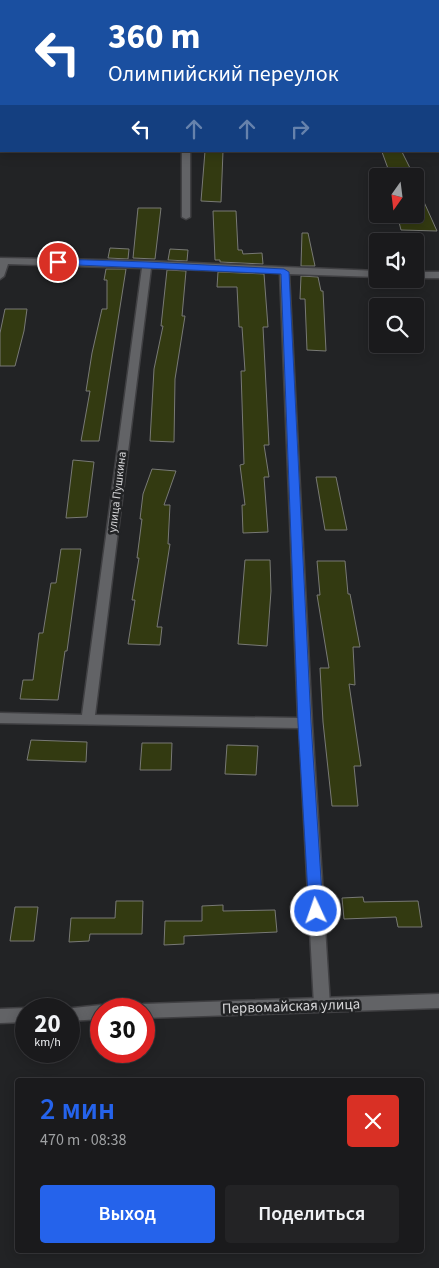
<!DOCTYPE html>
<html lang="ru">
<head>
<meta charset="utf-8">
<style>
  body { margin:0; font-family:"Source Sans 3",sans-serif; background:#232325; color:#f1f3f6; height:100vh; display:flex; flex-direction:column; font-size:19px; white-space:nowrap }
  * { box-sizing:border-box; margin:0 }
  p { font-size:16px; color:#9fa1a3 }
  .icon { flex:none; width:28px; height:28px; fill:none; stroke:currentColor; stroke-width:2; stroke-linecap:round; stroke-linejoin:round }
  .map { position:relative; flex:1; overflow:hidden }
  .side { position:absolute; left:15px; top:1078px; width:409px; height:175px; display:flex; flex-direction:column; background:#1a1a1c; border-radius:5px; box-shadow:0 2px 12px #0003,0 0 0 1px #38383b }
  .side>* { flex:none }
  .banner { position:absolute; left:0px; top:0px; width:440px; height:152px; box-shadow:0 2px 12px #0003,0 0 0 1px #38383b; background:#1a4fa0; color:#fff; overflow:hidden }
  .needle { width:32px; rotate:194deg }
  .tools { position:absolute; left:369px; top:168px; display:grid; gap:10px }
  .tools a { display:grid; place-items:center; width:55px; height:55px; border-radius:5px; background:#1a1a1c; box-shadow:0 2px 12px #0003,0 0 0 1px #38383b; font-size:25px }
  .speed { position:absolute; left:15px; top:998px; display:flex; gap:10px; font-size:25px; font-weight:700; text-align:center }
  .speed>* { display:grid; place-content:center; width:65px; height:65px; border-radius:50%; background:#1a1a1c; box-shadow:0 2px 12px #0003,0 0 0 1px #38383b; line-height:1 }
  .speed small { font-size:12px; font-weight:400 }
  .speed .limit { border:8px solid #d22; background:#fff; color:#111 }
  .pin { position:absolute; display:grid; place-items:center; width:42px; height:42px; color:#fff; margin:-21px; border:2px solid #fff; border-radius:50%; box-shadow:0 1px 5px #0007 }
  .me { position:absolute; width:55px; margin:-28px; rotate:357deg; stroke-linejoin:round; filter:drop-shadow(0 0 4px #0008) }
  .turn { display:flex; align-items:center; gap:18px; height:105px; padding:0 25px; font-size:22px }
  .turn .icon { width:65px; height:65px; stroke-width:2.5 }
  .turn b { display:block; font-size:35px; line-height:42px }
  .lanes { display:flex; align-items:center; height:48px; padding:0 25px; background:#0003; justify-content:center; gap:25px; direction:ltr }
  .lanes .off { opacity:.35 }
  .round { display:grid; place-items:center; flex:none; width:52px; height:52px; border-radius:5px; background:#232325 }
  .head { display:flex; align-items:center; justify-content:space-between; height:85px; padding:0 25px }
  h1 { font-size:30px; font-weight:600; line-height:38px; color:#2563eb }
  .primary-button { display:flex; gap:10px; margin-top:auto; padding:10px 25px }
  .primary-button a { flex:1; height:58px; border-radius:5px; background:#2563eb; color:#fff; font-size:20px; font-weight:600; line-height:58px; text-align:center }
  .primary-button a+a { background:#232325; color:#f1f3f6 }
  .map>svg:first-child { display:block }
</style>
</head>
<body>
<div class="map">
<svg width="439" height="1268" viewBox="0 0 439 1268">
  <rect width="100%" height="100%" fill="#222325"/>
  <!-- building -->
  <path fill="#333a11" stroke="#787975" d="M 205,151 L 223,151 L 221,202 L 201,201 Z
    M 382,152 L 402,152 L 413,174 L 390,174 Z
    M 415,182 L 437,231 L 401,230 L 397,214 L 415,214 Z
    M 138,208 L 161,208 L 155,259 L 133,258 Z
    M 213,211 L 236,211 L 238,250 L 242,250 L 243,254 L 262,253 L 263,264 L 220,262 L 220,260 L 215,260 Z
    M 302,233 L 308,233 L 315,266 L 301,266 Z
    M 110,248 L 129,249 L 128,259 L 108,258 Z
    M 170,249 L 188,250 L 187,261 L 168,260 Z
    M 106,269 L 126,269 L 99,441 L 81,441 L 90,391 L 86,391 L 92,353 L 102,309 L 107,309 L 107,280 L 104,280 Z
    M 167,270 L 186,271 L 182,316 L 185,316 L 175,379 L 174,442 L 150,441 L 154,369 L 163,326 L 161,326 Z
    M 218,272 L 264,274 L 268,327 L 263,327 L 269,445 L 264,445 L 269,477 L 264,477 L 268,532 L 243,533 L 242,505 L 245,505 L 240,465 L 244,464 L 241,371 L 245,371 L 242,327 L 239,327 L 237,287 L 217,287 Z
    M 301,276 L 318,277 L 321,291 L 323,291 L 326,351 L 307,350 L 305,299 L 300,299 Z
    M 5,309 L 27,309 L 24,331 L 15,366 L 0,366 L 0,333 Z
    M 73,460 L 94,462 L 87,517 L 66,518 Z
    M 152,469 L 176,471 L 164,505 L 170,505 L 168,544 L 170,544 L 157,627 L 162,627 L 160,645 L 128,644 L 135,600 L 132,600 L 139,558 L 137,558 L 142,519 L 140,519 L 143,494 Z
    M 316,477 L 336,477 L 347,530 L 325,530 Z
    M 61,549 L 81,549 L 67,651 L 65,651 L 58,700 L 20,699 L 23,680 L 33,680 L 39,633 L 43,633 L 51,583 L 56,583 Z
    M 245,560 L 270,560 L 271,591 L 267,646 L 238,644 Z
    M 317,561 L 345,561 L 348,594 L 350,594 L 360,647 L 353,647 L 355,685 L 349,684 L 361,766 L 354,766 L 358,806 L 332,806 L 323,722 L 320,668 L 329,668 L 317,595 L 320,595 Z
    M 31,740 L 87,742 L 86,762 L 27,760 Z
    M 142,743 L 172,743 L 171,770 L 140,770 Z
    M 227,745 L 258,746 L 256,775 L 225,774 Z
    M 363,897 L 364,902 L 418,901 L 422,927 L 398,927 L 396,917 L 344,919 L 342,898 Z
    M 116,901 L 143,901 L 142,934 L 90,934 L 89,941 L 69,942 L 71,918 L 115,918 Z
    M 223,905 L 223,911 L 275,910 L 277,932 L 184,936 L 184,944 L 164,945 L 165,921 L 202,921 L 202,906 Z
    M 15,907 L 38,907 L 34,941 L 10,941 Z"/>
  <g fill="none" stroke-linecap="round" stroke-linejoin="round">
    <!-- street casing -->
    <g stroke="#404043" stroke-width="3">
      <path id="street" d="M 409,0 L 415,0 L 415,1 L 409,1 Z
        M 0,62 L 1,62 L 1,66 L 0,66 Z
        M 182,151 L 190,151 L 190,217 L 186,219 L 182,217 Z
        M 0,258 L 147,261 L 378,271 L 378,277 L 289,274 L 312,723 L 330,1005 L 328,1010 L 322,1012 L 316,1010 L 314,1005 L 299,728 L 0,723 L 0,713 L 82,715 L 142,268 L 8,264 L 4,276 L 0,279 ZM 151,268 L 280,273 L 298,718 L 95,715 Z
        M 415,272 L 439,272 L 439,278 L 415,278 Z"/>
    </g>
    <!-- secondary casing -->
    <g stroke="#404043" stroke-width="3">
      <path id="secondary" d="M 439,994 L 439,1008 L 144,1018 L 144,1009 L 137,1009 L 138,1006 L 144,1004 Z
        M 101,1005 L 108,1009 L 101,1009 L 101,1019 L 69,1021 L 69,1009 L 64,1009 Z
        M 26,1008 L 29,1009 L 26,1009 L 26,1022 L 0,1023 L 0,1009 Z"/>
    </g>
    <!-- street -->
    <use href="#street" fill="#626366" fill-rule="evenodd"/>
    <!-- secondary -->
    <use href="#secondary" fill="#626366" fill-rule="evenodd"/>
  </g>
  <!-- route -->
  <path fill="#2563eb" stroke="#184099" d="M 58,259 L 147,262 L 284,269 L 289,272 L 311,723 L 323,911 L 321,915 L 316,917 L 311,915 L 309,911 L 298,723 L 281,274 L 55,264 L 55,260 Z"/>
  <g text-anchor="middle" stroke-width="5" stroke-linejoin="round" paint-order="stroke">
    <!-- street labels -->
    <g font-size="12" fill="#d5d5d7" stroke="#222325">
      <text transform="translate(117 492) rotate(-83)" y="4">улица Пушкина</text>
    </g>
    <!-- near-street labels -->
    <g font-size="15" fill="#d5d5d7" stroke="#222325">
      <text transform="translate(291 1006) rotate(-2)" y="5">Первомайская улица</text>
    </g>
  </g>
</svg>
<div class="tools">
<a><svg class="needle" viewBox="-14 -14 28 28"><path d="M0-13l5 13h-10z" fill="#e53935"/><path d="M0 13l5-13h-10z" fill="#9fa1a3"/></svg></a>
<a><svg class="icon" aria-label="sound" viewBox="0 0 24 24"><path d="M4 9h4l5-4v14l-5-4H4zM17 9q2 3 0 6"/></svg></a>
<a><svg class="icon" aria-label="search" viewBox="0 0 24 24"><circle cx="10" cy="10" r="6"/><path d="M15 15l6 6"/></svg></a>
</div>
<div class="speed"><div>20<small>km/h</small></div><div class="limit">30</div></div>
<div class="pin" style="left:58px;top:262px;background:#d93025"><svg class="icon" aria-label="arrive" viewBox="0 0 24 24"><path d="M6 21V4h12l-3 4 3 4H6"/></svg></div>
<svg class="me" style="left:316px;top:911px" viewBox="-20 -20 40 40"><circle r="17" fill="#2563eb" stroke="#fff" stroke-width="3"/><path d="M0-11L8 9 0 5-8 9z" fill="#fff"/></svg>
<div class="banner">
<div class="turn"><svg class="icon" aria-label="left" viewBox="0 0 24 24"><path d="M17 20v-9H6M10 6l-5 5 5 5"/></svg><div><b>360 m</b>Олимпийский переулок</div></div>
<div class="lanes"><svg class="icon" aria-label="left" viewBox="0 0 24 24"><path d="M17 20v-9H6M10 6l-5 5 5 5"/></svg><svg class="icon off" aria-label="ahead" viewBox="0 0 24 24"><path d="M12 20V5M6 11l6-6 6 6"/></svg><svg class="icon off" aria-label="ahead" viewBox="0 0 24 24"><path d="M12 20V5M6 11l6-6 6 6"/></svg><svg class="icon off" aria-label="right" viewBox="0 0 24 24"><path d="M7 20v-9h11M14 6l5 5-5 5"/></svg></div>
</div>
<section class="side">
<div class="head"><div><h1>2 мин</h1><p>470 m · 08:38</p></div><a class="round" style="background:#d93025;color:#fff"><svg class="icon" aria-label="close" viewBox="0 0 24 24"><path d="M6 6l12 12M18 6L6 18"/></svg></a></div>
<div class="primary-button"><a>Выход</a><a>Поделиться</a></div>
</section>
</div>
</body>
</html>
